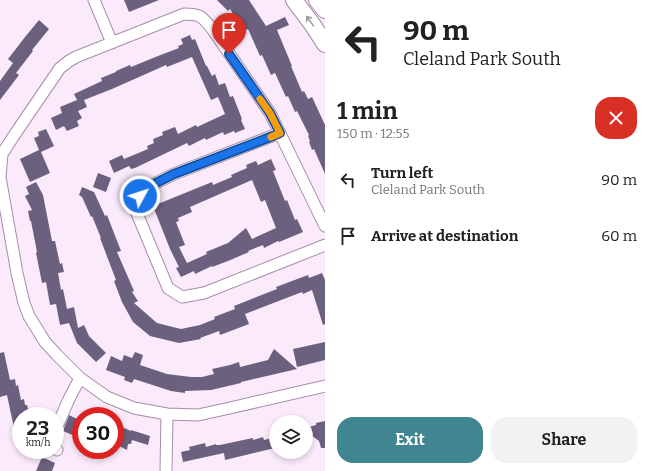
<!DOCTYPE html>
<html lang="en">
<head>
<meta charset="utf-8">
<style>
  body { margin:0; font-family:Bitter,serif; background:#f2f2f2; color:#222; height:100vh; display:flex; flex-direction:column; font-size:15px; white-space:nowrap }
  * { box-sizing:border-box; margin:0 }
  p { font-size:13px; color:#767676 }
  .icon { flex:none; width:22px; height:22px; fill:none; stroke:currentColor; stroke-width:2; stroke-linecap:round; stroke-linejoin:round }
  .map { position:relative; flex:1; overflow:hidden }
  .details { display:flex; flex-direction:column; background:#fff; width:324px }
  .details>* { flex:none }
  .banner { background:#fff; color:#222; overflow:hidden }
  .controls { position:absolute; left:269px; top:415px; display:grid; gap:8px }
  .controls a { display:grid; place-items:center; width:44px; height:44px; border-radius:50%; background:#fff; box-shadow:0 2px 6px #0003; font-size:20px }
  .speed { position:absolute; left:12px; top:407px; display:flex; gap:8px; font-size:20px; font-weight:700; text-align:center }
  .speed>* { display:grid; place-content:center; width:52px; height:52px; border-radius:50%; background:#fff; box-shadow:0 2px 6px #0003; line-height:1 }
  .speed small { font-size:10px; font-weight:400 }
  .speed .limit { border:6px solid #d22; background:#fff; color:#111 }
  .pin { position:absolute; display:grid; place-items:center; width:34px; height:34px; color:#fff; margin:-41px -17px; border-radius:50% 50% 50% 0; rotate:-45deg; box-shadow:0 0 4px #0007 }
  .pin .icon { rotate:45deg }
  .me { position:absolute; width:44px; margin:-22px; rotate:50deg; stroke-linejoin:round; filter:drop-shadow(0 0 3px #0008) }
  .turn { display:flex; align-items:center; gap:14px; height:84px; padding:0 12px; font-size:18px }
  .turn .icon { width:52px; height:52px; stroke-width:2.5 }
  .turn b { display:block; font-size:28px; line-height:34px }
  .round { display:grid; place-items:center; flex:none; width:42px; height:42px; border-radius:16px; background:#f2f2f2 }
  .overview { display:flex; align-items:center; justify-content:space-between; height:68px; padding:0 12px }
  h1 { font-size:24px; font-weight:700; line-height:30px }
  .button { display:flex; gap:8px; margin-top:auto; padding:8px 12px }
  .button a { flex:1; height:46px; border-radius:16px; background:#408592; color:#fff; font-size:16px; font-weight:700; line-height:46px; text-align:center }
  .button a+a { background:#f2f2f2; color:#222 }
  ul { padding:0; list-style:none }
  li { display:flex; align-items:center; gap:12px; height:56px; padding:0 12px }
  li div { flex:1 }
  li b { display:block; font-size:15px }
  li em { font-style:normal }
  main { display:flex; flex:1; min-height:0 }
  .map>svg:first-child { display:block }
</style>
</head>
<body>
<main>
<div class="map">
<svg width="325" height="471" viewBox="0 0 325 471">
  <rect width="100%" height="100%" fill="#faeafb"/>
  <!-- building -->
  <path fill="#6b607e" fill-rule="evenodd" d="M 124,0 L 159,0 L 129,12 Z
    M 217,0 L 249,0 L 266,26 L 285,17 L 289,25 L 277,30 L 292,66 L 291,66 L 302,92 L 304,91 L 308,99 L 312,97 L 325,125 L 325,174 L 314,149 L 312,150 L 309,142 L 310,141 L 308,136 L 309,135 L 297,111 L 295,112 L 288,96 L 286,97 L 275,73 L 271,75 L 262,55 L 260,56 L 248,29 L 244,31 L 230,9 L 228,11 Z
    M 39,20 L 49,29 L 32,50 L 33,51 L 16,73 L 19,75 L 0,100 L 0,81 L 13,63 L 8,59 L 25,37 Z
    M 190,35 L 192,40 L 195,39 L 206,66 L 207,66 L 212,76 L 215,74 L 219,85 L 225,83 L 230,97 L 233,96 L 242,119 L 241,120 L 245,129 L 235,133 L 234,131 L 224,135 L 223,132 L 206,140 L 205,138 L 189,146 L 187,143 L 135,168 L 131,169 L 129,166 L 114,173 L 109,161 L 122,155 L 124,159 L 148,149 L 147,146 L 154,143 L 153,139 L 163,135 L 162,132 L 175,127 L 178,134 L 196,125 L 197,127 L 225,114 L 218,97 L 211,100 L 192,57 L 167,67 L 166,65 L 112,89 L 84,100 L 87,107 L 78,111 L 82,118 L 77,121 L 79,126 L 67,131 L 64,126 L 56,130 L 51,118 L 62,113 L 60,107 L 77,100 L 74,94 L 102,81 L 101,78 L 116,72 L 116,71 L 130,65 L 131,67 L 158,56 L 179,48 L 178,46 L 183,44 L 181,39 Z
    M 46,129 L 54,146 L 41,152 L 50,173 L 30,182 L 20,159 L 39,150 L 34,138 L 39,136 L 38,132 Z
    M 271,159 L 276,170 L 273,171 L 285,201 L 287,200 L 295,220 L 297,219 L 303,232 L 279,242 L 278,241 L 264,248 L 263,245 L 248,251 L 249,252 L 228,261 L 212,267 L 212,266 L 195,274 L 194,271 L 181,277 L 176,268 L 179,267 L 170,249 L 153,206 L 212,182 L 213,185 L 232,177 L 231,175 L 247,168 L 246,165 L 256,161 L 258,165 ZM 252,180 L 261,202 L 265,200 L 276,228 L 252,239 L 246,228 L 228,243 L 206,252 L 207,254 L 187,263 L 179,247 L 185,245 L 176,222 L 179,221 L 178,218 L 192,212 L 190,207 Z
    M 98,173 L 111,178 L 106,192 L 93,187 Z
    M 36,182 L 43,195 L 52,241 L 55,241 L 60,264 L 62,263 L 64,272 L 58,273 L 61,290 L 63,289 L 67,309 L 74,307 L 78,328 L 84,325 L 89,336 L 106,353 L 96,362 L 77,343 L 69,323 L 60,325 L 56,304 L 50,305 L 46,282 L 42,283 L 36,253 L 37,252 L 31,221 L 30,221 L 28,211 L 32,210 L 25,196 L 29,194 L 26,187 Z
    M 82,187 L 94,192 L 105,216 L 107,215 L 121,251 L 117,252 L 134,291 L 132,292 L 138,301 L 134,303 L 157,323 L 181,329 L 200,325 L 215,319 L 214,317 L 235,309 L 234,306 L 277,289 L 276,287 L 308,275 L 309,278 L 322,273 L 325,280 L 325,324 L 323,325 L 312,290 L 303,294 L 302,292 L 245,314 L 249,324 L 220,335 L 219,331 L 200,338 L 201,339 L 179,343 L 150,336 L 133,322 L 122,302 L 114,281 L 116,280 L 100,238 L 101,238 L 92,216 L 91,217 L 82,197 L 79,195 Z
    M 325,342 L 325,360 L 297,367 L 293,349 Z
    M 274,349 L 297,369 L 241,382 L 241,383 L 211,390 L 185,391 L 185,393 L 171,391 L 134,379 L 132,383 L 124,380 L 125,377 L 106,370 L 111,356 L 122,361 L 124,355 L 132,358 L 135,352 L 143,355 L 140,365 L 167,374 L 191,377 L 202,377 L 214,374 L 212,369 L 230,365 L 239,362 L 240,367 L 268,360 Z
    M 4,352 L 10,380 L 15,379 L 16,386 L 18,385 L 21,400 L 24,399 L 25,405 L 27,405 L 30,416 L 21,416 L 21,442 L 17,442 L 7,395 L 0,397 L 0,353 Z
    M 69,415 L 81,421 L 81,424 L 75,436 L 63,431 Z
    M 325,421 L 325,448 L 321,448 L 319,441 L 314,437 L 306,438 L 306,428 L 316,425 L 316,423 Z
    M 122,427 L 131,431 L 131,430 L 150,436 L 148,445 L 132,440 L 131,444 L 128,444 L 127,450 L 115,444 L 115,428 L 121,431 Z
    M 263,437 L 264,440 L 276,437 L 276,447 L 275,448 L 225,460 L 224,453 L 183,462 L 181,452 L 190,450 L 189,447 L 205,443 L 206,447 L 216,444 L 216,445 L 220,445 L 248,439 L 253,438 L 253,440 Z
    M 42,457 L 55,463 L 52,471 L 36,471 Z"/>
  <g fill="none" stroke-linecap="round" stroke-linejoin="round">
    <!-- minor casing -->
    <g stroke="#a78da8" stroke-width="13">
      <path id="minor" d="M 94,0 L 112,43
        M 280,133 L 174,174 L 148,187 L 140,196 L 136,211 L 168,288 L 182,297 L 204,293 L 325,245
        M 325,226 L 270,113 L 213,30 C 202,17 202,14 184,14 L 76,57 L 69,61 L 60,68 L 17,131 L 2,154 L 0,177 L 17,273 L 24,303 L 29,316 L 45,342 L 57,355 L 80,378 L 107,397 L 134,408 L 167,414 L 198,415 L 230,408 L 325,386
        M 55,431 L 69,399 L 80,378
        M 55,448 L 57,450
        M 166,471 L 167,414"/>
    </g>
    <!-- highway casing -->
    <g stroke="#a78da8" stroke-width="18">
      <path id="highway" d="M 294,0 L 312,24 L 325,44
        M 317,0 L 325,10"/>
    </g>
    <!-- minor -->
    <use href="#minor" stroke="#fff" stroke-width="11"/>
    <!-- highway -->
    <use href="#highway" stroke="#fff" stroke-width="16"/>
  </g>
  <!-- one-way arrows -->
  <defs><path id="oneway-shaft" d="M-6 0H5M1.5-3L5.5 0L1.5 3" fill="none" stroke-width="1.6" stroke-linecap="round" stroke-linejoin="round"/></defs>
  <use stroke="#9f9aa0" href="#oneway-shaft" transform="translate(310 21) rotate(-126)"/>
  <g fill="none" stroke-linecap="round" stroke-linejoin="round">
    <!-- route casing -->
    <g stroke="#114b97" stroke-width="10">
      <path id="route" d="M 140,196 L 148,187 L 174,174 L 273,136 L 280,133 L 270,113 L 229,54"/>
    </g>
    <!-- route -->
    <use href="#route" stroke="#1a73e8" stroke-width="7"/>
    <!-- slow -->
    <path stroke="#f59e0b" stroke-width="7" d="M 260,99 L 270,113 L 280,133 L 271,137"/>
  </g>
</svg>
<div class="controls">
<a><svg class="icon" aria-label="layers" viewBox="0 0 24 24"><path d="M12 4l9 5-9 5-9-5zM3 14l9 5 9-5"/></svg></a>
</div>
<div class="speed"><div>23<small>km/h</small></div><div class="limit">30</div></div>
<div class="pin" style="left:229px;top:54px;background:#d93025"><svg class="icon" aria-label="arrive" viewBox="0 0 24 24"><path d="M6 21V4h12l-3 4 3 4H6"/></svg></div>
<svg class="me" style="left:140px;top:196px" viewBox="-20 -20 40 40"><circle r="17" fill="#1a73e8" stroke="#fff" stroke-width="3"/><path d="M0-11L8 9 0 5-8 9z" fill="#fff"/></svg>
</div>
<section class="details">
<div class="banner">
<div class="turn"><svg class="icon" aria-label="left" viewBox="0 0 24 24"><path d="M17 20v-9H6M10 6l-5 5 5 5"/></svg><div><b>90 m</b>Cleland Park South</div></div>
</div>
<div class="overview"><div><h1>1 min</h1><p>150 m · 12:55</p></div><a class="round" style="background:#d93025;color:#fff"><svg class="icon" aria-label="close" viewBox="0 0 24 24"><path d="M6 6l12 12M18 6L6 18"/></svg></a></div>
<ul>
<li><svg class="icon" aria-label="left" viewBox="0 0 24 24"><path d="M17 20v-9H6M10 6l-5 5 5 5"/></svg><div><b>Turn left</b><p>Cleland Park South</p></div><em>90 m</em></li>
<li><svg class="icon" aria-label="arrive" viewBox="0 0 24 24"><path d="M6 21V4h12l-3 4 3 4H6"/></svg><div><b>Arrive at destination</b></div><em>60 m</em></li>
</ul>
<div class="button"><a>Exit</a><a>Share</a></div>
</section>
</main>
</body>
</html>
